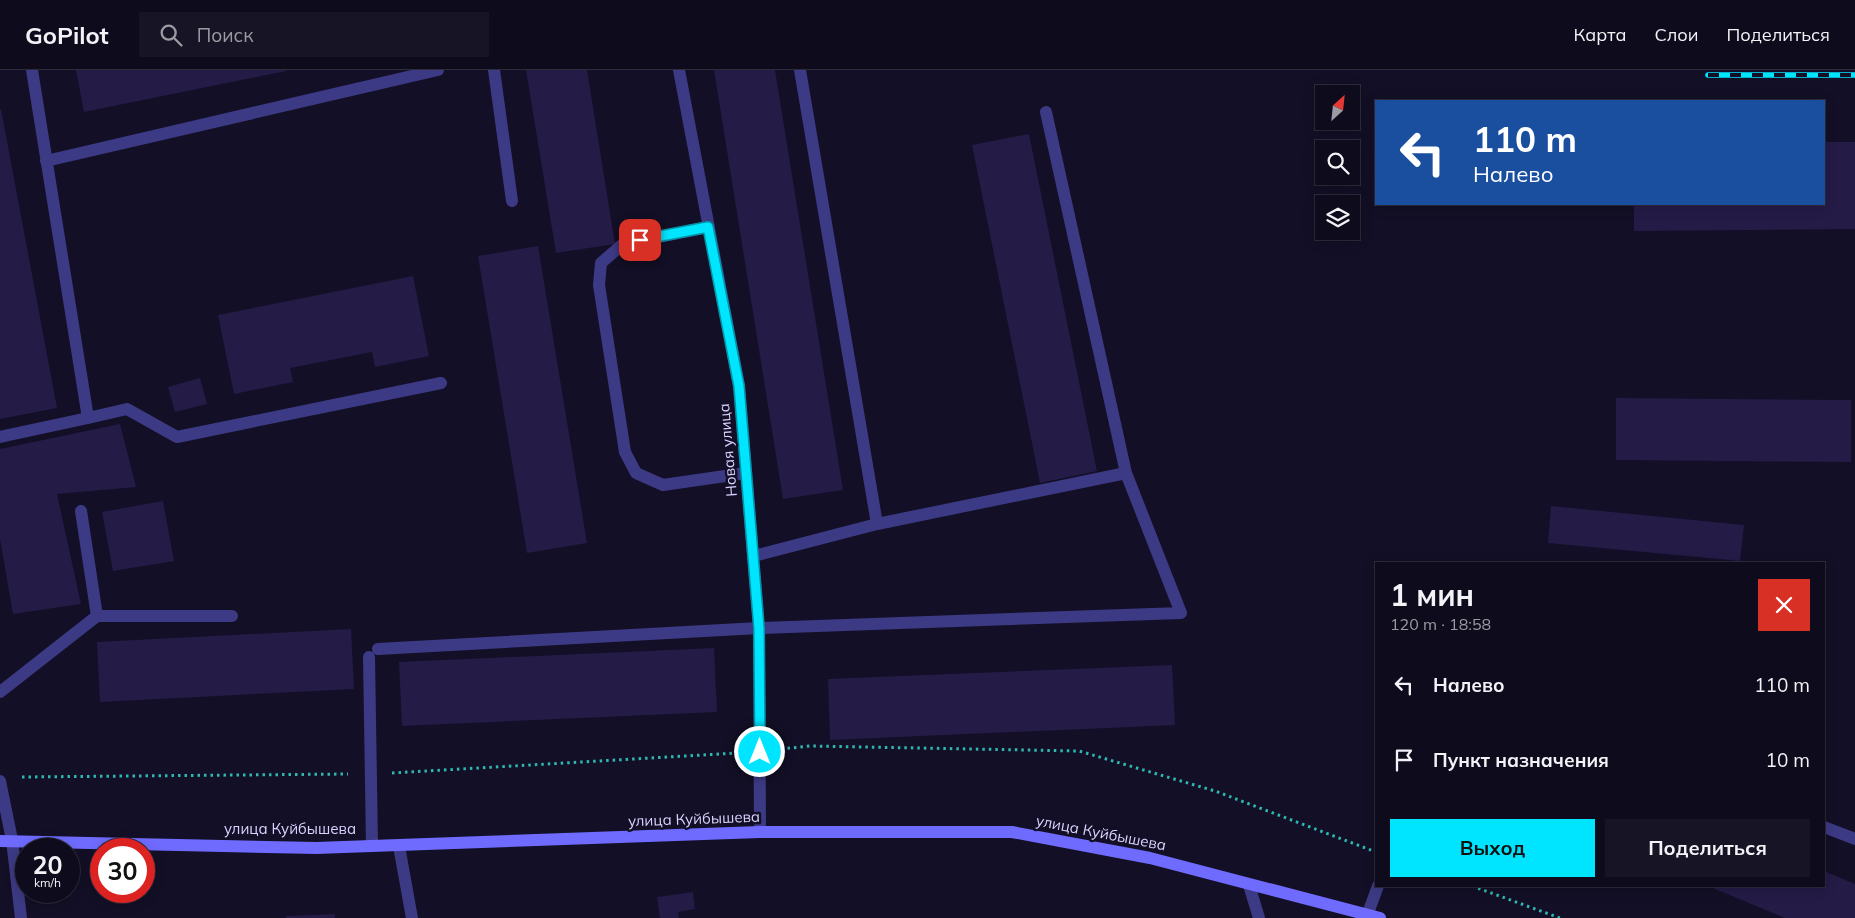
<!DOCTYPE html>
<html lang="ru">
<head>
<meta charset="utf-8">
<style>
  body { margin:0; font-family:Mulish,sans-serif; background:#171425; color:#f1f3f6; height:100vh; display:flex; flex-direction:column; font-size:19px; white-space:nowrap }
  * { box-sizing:border-box; margin:0 }
  p { font-size:16px; color:#9b9ba3 }
  .icon { flex:none; width:28px; height:28px; fill:none; stroke:currentColor; stroke-width:2; stroke-linecap:round; stroke-linejoin:round }
  .map { position:relative; flex:1; overflow:hidden }
  .details { position:absolute; left:1375px; top:492px; width:450px; height:325px; display:flex; flex-direction:column; background:#0e0b1c; border-radius:0px; box-shadow:0 2px 12px #0003,0 0 0 1px #2e2b3b }
  .details>* { flex:none }
  .top-card { position:absolute; left:1375px; top:30px; width:450px; height:105px; border-radius:0px; box-shadow:0 2px 12px #0003,0 0 0 1px #2e2b3b; background:#1a4fa0; color:#fff; overflow:hidden }
  .needle { width:32px; rotate:27deg }
  .controls { position:absolute; left:1315px; top:15px; display:grid; gap:10px }
  .controls a { display:grid; place-items:center; width:45px; height:45px; border-radius:0px; background:#0e0b1c; box-shadow:0 2px 12px #0003,0 0 0 1px #2e2b3b; font-size:25px }
  .speed { position:absolute; left:15px; top:768px; display:flex; gap:10px; font-size:25px; font-weight:700; text-align:center }
  .speed>* { display:grid; place-content:center; width:65px; height:65px; border-radius:50%; background:#0e0b1c; box-shadow:0 2px 12px #0003,0 0 0 1px #2e2b3b; line-height:1 }
  .speed small { font-size:12px; font-weight:400 }
  .speed .limit { border:8px solid #d22; background:#fff; color:#111 }
  .pin { position:absolute; display:grid; place-items:center; width:42px; height:42px; color:#fff; margin:-21px; border-radius:10px; box-shadow:0 2px 8px #0006 }
  .me { position:absolute; width:55px; margin:-28px; rotate:0deg; stroke-linejoin:round; filter:drop-shadow(0 0 4px #0008) }
  .turn { display:flex; align-items:center; gap:18px; height:105px; padding:0 15px; font-size:22px }
  .turn .icon { width:65px; height:65px; stroke-width:2.5 }
  .turn b { display:block; font-size:35px; line-height:42px }
  .round { display:grid; place-items:center; flex:none; width:52px; height:52px; border-radius:0px; background:#171425 }
  .head { display:flex; align-items:center; justify-content:space-between; height:85px; padding:0 15px }
  h1 { font-size:30px; font-weight:700; line-height:38px }
  .action { display:flex; gap:10px; margin-top:auto; padding:10px 15px }
  .action a { flex:1; height:58px; border-radius:0px; background:#00e5ff; color:#111; font-size:20px; font-weight:700; line-height:58px; text-align:center }
  .action a+a { background:#171425; color:#f1f3f6 }
  ul { padding:0; list-style:none }
  li { display:flex; align-items:center; gap:15px; height:75px; padding:0 15px }
  li div { flex:1 }
  li b { display:block; font-size:19px }
  li em { font-style:normal }
  header { display:flex; align-items:center; gap:30px; box-sizing:border-box; height:70px; padding:0 25px; background:#0e0b1c; border-bottom:1px solid #2e2b3b }
  header strong { font-size:24px }
  nav { display:flex; gap:28px; margin-inline-start:auto; font-size:18px }
  .search { width:350px; height:45px; background:#171425; display:flex; align-items:center; gap:12px; box-sizing:border-box; padding:0 18px; border-radius:0px; color:#9b9ba3; font-size:19px }
  .map>svg:first-child { display:block }
</style>
</head>
<body>
<header>
<strong>GoPilot</strong>
<div class="search"><svg class="icon" aria-label="search" viewBox="0 0 24 24"><circle cx="10" cy="10" r="6"/><path d="M15 15l6 6"/></svg>Поиск</div>
<nav><a>Карта</a><a>Слои</a><a>Поделиться</a></nav>
</header>
<div class="map">
<svg width="1855" height="848" viewBox="0 0 1855 848">
  <rect width="100%" height="100%" fill="#130f26"/>
  <!-- building -->
  <path fill="#241b47" d="M 76,0 L 286,0 L 286,1 L 84,42 Z
    M 526,0 L 587,0 L 615,174 L 556,183 Z
    M 714,0 L 775,0 L 843,420 L 783,429 Z
    M 1,39 L 57,338 L 0,349 L 0,40 Z
    M 1029,64 L 1097,401 L 1040,413 L 972,75 Z
    M 1824,72 L 1855,72 L 1855,159 L 1634,161 L 1634,134 L 1824,134 Z
    M 538,176 L 587,473 L 527,483 L 478,186 Z
    M 413,206 L 429,286 L 375,297 L 372,282 L 290,298 L 293,312 L 234,324 L 218,245 Z
    M 200,308 L 207,334 L 175,342 L 168,317 Z
    M 1616,328 L 1851,330 L 1851,392 L 1616,390 Z
    M 120,354 L 136,417 L 57,424 L 81,534 L 13,544 L 0,469 L 0,379 Z
    M 163,431 L 174,491 L 113,501 L 102,442 Z
    M 1551,436 L 1744,455 L 1740,491 L 1548,473 Z
    M 351,559 L 354,619 L 100,632 L 97,572 Z
    M 714,578 L 717,642 L 402,656 L 399,592 Z
    M 1172,595 L 1175,655 L 830,670 L 828,609 Z
    M 1824,801 L 1855,814 L 1855,848 L 1785,848 L 1708,816 L 1824,816 Z
    M 693,822 L 695,839 L 678,842 L 679,848 L 660,848 L 657,827 Z
    M 335,844 L 335,848 L 286,848 L 286,846 Z"/>
  <g fill="none" stroke-linecap="round" stroke-linejoin="round">
    <!-- path -->
    <path stroke="#2fb8b0" stroke-width="3" stroke-dasharray="2.5 4" stroke-linecap="butt" d="M 781,679 L 810,676 L 1079,681 L 1215,721 L 1376,782
      M 392,703 L 738,683
      M 22,707 L 348,704
      M 1472,816 L 1560,848"/>
    <!-- service -->
    <path stroke="#3d3a85" stroke-width="12" d="M 32,0 L 88,348 L 127,339 L 177,367 L 441,313
      M 494,0 L 512,131
      M 800,0 L 877,454
      M 46,91 L 438,0
      M 708,157 L 623,174 L 601,193 L 599,215 L 625,382 L 636,403 L 663,415 L 746,403
      M 0,367 L 88,348
      M 81,441 L 97,546
      M 754,486 L 877,454 L 1126,403 L 1046,42
      M 378,579 L 759,558 L 1181,543 L 1126,403
      M 369,587 L 372,775
      M 0,622 L 97,546 L 232,546
      M 1824,757 L 1855,769
      M 1249,815 L 1259,848
      M 1368,843 L 1378,816"/>
    <!-- minor -->
    <path stroke="#3d3a85" stroke-width="12" d="M 679,0 L 739,316 L 759,558 L 760,762
      M 12,770 L 21,848
      M 399,776 L 412,848"/>
    <!-- tertiary -->
    <path stroke="#3d3a85" stroke-width="12" d="M 0,711 L 12,770"/>
    <!-- secondary -->
    <path stroke="#6f6bff" stroke-width="12" d="M 0,771 L 316,778 L 760,762 L 1012,762 L 1150,788 L 1380,848"/>
    <!-- rail casing -->
    <g stroke="#00e5ff" stroke-width="5.5">
      <path id="rail" d="M 1708,5 L 1855,5"/>
    </g>
    <!-- rail -->
    <use href="#rail" stroke="#130f26" stroke-width="4" stroke-dasharray="11" stroke-linecap="butt"/>
  </g>
  <g fill="none" stroke-linecap="round" stroke-linejoin="round">
    <!-- route casing -->
    <g stroke="#0095a6" stroke-width="12">
      <path id="route" d="M 640,170 L 708,157 L 739,316 L 759,558 L 760,682"/>
    </g>
    <!-- route -->
    <use href="#route" stroke="#00e5ff" stroke-width="9"/>
  </g>
  <g text-anchor="middle" stroke-width="5" stroke-linejoin="round" paint-order="stroke">
    <!-- street labels -->
    <g font-size="15" fill="#d9d4ff" stroke="#130f26">
      <text transform="translate(728 380) rotate(-95)" y="5">Новая улица</text>
      <text transform="translate(694 749) rotate(-2)" y="5">улица Куйбышева</text>
      <text x="290" y="764">улица Куйбышева</text>
      <text transform="translate(1101 763) rotate(11)" y="5">улица Куйбышева</text>
    </g>
  </g>
</svg>
<div class="controls">
<a><svg class="needle" viewBox="-14 -14 28 28"><path d="M0-13l5 13h-10z" fill="#e53935"/><path d="M0 13l5-13h-10z" fill="#9b9ba3"/></svg></a>
<a><svg class="icon" aria-label="search" viewBox="0 0 24 24"><circle cx="10" cy="10" r="6"/><path d="M15 15l6 6"/></svg></a>
<a><svg class="icon" aria-label="layers" viewBox="0 0 24 24"><path d="M12 4l9 5-9 5-9-5zM3 14l9 5 9-5"/></svg></a>
</div>
<div class="speed"><div>20<small>km/h</small></div><div class="limit">30</div></div>
<div class="pin" style="left:640px;top:170px;background:#d93025"><svg class="icon" aria-label="arrive" viewBox="0 0 24 24"><path d="M6 21V4h12l-3 4 3 4H6"/></svg></div>
<svg class="me" style="left:760px;top:682px" viewBox="-20 -20 40 40"><circle r="17" fill="#00e5ff" stroke="#fff" stroke-width="3"/><path d="M0-11L8 9 0 5-8 9z" fill="#fff"/></svg>
<div class="top-card">
<div class="turn"><svg class="icon" aria-label="left" viewBox="0 0 24 24"><path d="M17 20v-9H6M10 6l-5 5 5 5"/></svg><div><b>110 m</b>Налево</div></div>
</div>
<section class="details">
<div class="head"><div><h1>1 мин</h1><p>120 m · 18:58</p></div><a class="round" style="background:#d93025;color:#fff"><svg class="icon" aria-label="close" viewBox="0 0 24 24"><path d="M6 6l12 12M18 6L6 18"/></svg></a></div>
<ul>
<li><svg class="icon" aria-label="left" viewBox="0 0 24 24"><path d="M17 20v-9H6M10 6l-5 5 5 5"/></svg><div><b>Налево</b></div><em>110 m</em></li>
<li><svg class="icon" aria-label="arrive" viewBox="0 0 24 24"><path d="M6 21V4h12l-3 4 3 4H6"/></svg><div><b>Пункт назначения</b></div><em>10 m</em></li>
</ul>
<div class="action"><a>Выход</a><a>Поделиться</a></div>
</section>
</div>
</body>
</html>
